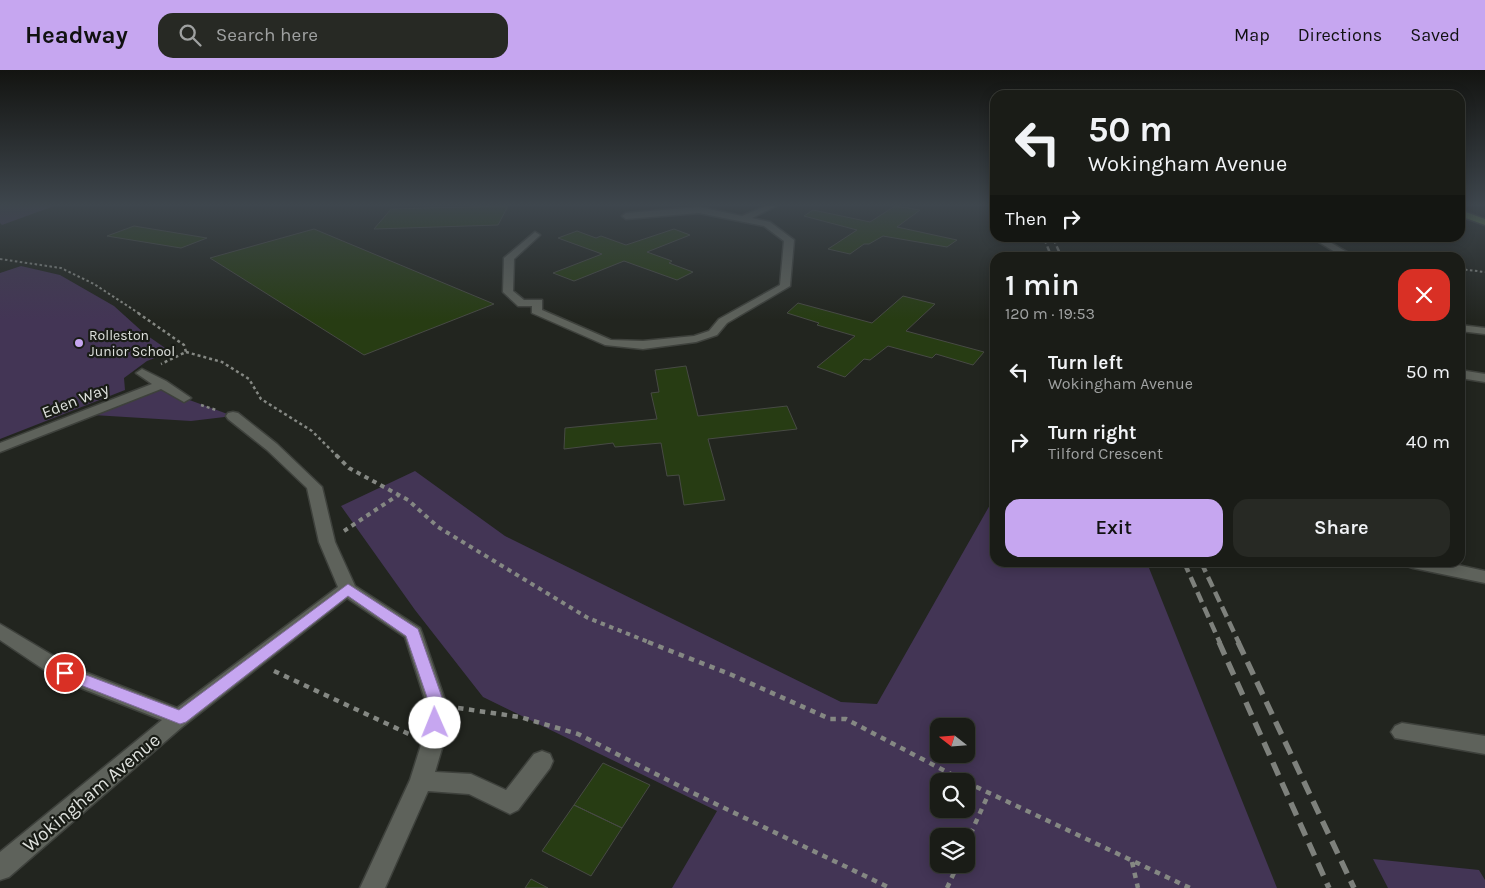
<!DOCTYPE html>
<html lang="en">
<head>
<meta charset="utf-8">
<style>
  body { margin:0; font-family:Karla,sans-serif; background:#272924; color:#f1f3f6; height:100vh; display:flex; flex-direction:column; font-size:19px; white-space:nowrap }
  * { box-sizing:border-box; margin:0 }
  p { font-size:16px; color:#9fa1a1 }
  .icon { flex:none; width:28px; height:28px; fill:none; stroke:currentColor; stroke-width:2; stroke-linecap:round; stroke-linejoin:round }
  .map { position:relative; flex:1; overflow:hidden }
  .panel { position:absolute; left:990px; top:182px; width:475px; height:315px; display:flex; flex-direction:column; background:#1a1c17; border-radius:15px; box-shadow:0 2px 12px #0003,0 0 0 1px #383a36 }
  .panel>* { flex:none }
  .hud { position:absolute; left:990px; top:20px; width:475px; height:152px; border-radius:15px; box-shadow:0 2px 12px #0003,0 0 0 1px #383a36; background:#1a1c17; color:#f1f3f6; overflow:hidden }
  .needle { width:32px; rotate:287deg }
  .tools { position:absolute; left:930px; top:648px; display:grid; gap:10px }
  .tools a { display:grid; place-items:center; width:45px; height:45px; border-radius:10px; background:#1a1c17; box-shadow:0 2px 12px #0003,0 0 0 1px #383a36; font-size:25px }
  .pin { position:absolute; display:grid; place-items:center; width:42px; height:42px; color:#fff; margin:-21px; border:2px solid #fff; border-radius:50%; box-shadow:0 1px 5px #0007 }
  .me { position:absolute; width:55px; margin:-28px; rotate:359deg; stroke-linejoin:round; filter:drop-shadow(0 0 4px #0008) }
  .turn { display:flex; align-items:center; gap:18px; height:105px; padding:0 15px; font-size:22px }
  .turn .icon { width:65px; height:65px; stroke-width:2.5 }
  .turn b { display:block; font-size:35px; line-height:42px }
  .then { display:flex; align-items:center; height:48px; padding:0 15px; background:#0003; gap:10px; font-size:19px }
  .round { display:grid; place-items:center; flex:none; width:52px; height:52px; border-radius:15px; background:#272924 }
  .summary { display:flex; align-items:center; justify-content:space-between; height:85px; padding:0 15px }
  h1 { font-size:30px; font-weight:600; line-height:38px }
  .primary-button { display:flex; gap:10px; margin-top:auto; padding:10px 15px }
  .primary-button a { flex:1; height:58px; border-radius:15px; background:#c6a6f0; color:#111; font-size:20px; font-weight:600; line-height:58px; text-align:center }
  .primary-button a+a { background:#272924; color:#f1f3f6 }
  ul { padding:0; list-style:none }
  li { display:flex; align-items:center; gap:15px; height:70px; padding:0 15px }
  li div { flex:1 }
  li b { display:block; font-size:19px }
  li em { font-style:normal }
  header { display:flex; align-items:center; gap:30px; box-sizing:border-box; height:70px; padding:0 25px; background:#c6a6f0; color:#111 }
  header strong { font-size:24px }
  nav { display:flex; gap:28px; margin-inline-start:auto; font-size:18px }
  .search { width:350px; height:45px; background:#272924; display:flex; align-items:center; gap:12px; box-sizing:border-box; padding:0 18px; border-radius:15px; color:#9fa1a1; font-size:19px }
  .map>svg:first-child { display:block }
</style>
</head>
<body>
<header>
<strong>Headway</strong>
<div class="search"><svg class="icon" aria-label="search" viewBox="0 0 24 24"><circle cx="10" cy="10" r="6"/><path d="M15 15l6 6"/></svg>Search here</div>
<nav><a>Map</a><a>Directions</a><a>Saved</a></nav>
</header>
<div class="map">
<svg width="1485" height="818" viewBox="0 0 1485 818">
  <rect width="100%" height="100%" fill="#22251f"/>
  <!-- green -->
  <path fill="#433555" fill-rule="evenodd" d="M 0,136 L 54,136 L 2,155 L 0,153 Z
    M 21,196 L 60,205 L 114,236 L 145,264 L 171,282 L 147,291 L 124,308 L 125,320 L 0,369 L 0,203 Z
    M 162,314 L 184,328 L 233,346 L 191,351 L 93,345 Z
    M 415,401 L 505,466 L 841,632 L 877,634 L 995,426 L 995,492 L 1147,493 L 1277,818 L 672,818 L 717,741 L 483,627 L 415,540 L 341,436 ZM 966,656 L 966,684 L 939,684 L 939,656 ZM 939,711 L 966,711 L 966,739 L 939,739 ZM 939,766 L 966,766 L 966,794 L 939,794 Z
    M 1373,789 L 1479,800 L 1485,810 L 1485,818 L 1388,818 Z"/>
  <!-- building -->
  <path fill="#273c13" stroke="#474a44" d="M 508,136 L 498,155 L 374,159 L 391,139 Z
    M 895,136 L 920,140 L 897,157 L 957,170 L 947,177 L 883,166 L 869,174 L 864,174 L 850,184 L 828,179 L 857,160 L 804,146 L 813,140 L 870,152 Z
    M 134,156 L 207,168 L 181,178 L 107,166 Z
    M 314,159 L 494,234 L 364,285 L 210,188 Z
    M 674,159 L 690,165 L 647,182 L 672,191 L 669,193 L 693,202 L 677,210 L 624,191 L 574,211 L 553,203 L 602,184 L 558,168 L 577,161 L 596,168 L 601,166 L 626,175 Z
    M 903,226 L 935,234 L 906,261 L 984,282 L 973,295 L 936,284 L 932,288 L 888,276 L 870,290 L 864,289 L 845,307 L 817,297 L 855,266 L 817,255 L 819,253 L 787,243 L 798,233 L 872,253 Z
    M 686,296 L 698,346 L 787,336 L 797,359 L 708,369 L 725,430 L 684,435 L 679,405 L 667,406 L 661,373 L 615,377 L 613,373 L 564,379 L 565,358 L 657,349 L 651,323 L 659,322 L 655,300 Z
    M 603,693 L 650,715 L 622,758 L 574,735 Z
    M 574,735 L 622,758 L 591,806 L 542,781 Z
    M 531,809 L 548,818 L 525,818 Z"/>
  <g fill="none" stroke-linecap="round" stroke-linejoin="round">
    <!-- minor casing -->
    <g stroke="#3e413c" stroke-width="3">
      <path id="minor" d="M 766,136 L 776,136 L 752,148 L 770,152 L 794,170 L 790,216 L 727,253 L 717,265 L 696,272 L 643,279 L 605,275 L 532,243 L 532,236 L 518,236 L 503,222 L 504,188 L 535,162 L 540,165 L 538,167 L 514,189 L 513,221 L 524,230 L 542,230 L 542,240 L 611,270 L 643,271 L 694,266 L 709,261 L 719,249 L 780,215 L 784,171 L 764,156 L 699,143 L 626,149 L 622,146 L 626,143 L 699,137 L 742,146 Z
        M 1312,168 L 1323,168 L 1357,188 L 1345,188 Z
        M 1460,255 L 1485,258 L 1485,264 L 1460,261 Z
        M 142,299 L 166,311 L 191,328 L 184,332 L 161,319 L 0,382 L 0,373 L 152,314 L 136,303 Z
        M 1460,300 L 1485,304 L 1485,312 L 1460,308 Z
        M 233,342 L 238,343 L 277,374 L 322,417 L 335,472 L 355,516 L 420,558 L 422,563 L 447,636 L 443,675 L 435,702 L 471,704 L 506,720 L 534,684 L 542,681 L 550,684 L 553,691 L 550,698 L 518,740 L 510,744 L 469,724 L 428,721 L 385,818 L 360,818 L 410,710 L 421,675 L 427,636 L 405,567 L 347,528 L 182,657 L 9,807 L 0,810 L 0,782 L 162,650 L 58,609 L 0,570 L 0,554 L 72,597 L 177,638 L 338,517 L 319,472 L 307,418 L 267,380 L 228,349 L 226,346 L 228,343 Z
        M 1405,492 L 1444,492 L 1485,501 L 1485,513 L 1413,498 L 1407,496 Z
        M 1402,653 L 1485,666 L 1485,684 L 1395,668 L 1391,662 L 1395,656 Z"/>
    </g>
    <!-- major casing -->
    <g stroke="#3e413c" stroke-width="3">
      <path id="major" d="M 1460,140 L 1485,149 L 1485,155 L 1460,146 Z"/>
    </g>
    <!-- path-far3 -->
    <path stroke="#858883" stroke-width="2" stroke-dasharray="2.5 2.5" stroke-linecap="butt" d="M 0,189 L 61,198 L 94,214 L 140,244
      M 1460,199 L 1485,202"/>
    <!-- path-far2 -->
    <path stroke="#858883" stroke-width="2.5" stroke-dasharray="3 3" stroke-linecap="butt" d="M 138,243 L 184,275 L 186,282 L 161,294
      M 186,282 L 222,292 L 249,309 L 261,329 L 312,361 L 337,386
      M 201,335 L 216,340"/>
    <!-- path-far1 -->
    <path stroke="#858883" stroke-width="4" stroke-dasharray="4.5 4.5" stroke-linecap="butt" d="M 336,385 L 349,398 L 408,430 L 438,457 L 588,548 L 651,573
      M 344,461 L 398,425"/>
    <!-- path -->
    <path stroke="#858883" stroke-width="4.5" stroke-dasharray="5.5 5.5" stroke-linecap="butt" d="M 648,572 L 732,605 L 830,649 L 846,649 L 964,711
      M 274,601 L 411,665
      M 458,638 L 520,647 L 578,664 L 691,722 L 890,818
      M 966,712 L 1190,818
      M 966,774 L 989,723
      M 1132,792 L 1138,818
      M 947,818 L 958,794"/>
    <!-- minor -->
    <use href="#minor" fill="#5e625b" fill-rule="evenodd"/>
    <!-- major -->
    <use href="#major" fill="#688a48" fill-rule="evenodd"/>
    <!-- rail-far2 -->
    <path stroke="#7e817c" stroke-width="2.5" stroke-dasharray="6 3" stroke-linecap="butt" d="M 1044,168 L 1052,188
      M 1053,168 L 1062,188"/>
    <!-- rail-far1 -->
    <path stroke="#7e817c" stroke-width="4.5" stroke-dasharray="11 5.5" stroke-linecap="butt" d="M 1184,492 L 1220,573
      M 1201,492 L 1239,573"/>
    <!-- rail -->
    <path stroke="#7e817c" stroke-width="5.5" stroke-dasharray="14 8" stroke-linecap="butt" d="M 1219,572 L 1329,818
      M 1238,572 L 1354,818"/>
  </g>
  <!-- sky -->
  <linearGradient id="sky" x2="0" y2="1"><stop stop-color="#131411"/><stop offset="0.54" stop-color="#3e464d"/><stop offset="1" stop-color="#3e464d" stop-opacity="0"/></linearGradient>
  <rect width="1485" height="250" fill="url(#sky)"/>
  <!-- route -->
  <path fill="#c6a6f0" stroke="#816c9c" d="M 348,514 L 418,559 L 445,636 L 441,658 L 435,660 L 430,658 L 427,653 L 430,636 L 406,566 L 348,526 L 186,652 L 180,654 L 60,607 L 58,603 L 60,599 L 65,597 L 179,640 Z"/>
  <!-- markers -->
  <circle fill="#c6a6f0" stroke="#191c16" stroke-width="2" cx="79" cy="273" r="5"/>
  <g text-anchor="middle" stroke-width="4.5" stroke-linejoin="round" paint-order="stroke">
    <!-- far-poi labels -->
    <g font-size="14" fill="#dee1dd" stroke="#191c16" text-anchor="start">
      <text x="89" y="270">Rolleston<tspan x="89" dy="16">Junior School</tspan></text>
    </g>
    <!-- street labels -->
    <g font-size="16" fill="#dee1dd" stroke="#191c16">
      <text transform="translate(75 330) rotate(-21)" y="6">Eden Way</text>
    </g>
    <!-- near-street labels -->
    <g font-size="19" fill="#dee1dd" stroke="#191c16">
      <text transform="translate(91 722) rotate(-40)" y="7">Wokingham Avenue</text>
    </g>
  </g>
</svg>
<div class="tools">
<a><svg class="needle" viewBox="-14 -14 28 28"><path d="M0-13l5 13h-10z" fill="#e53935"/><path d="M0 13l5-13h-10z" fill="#9fa1a1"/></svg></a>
<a><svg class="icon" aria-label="search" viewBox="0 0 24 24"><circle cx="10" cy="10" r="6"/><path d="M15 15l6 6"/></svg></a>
<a><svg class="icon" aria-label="layers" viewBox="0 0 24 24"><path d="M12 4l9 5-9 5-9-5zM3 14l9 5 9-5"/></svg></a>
</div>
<div class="pin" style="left:65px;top:603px;background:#d93025"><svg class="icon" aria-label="arrive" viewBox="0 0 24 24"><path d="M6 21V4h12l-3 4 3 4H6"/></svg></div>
<svg class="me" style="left:435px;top:653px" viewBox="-20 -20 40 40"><circle r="19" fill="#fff"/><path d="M0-13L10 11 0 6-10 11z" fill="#c6a6f0"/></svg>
<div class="hud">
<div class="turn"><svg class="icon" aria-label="left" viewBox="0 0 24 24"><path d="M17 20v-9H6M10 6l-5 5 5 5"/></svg><div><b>50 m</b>Wokingham Avenue</div></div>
<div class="then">Then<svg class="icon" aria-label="right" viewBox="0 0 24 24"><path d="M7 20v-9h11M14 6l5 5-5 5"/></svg></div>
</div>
<section class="panel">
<div class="summary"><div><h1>1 min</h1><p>120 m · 19:53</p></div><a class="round" style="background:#d93025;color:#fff"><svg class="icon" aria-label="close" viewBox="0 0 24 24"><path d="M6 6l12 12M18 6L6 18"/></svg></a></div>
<ul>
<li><svg class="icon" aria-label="left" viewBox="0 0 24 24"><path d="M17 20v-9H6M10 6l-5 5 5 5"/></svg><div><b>Turn left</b><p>Wokingham Avenue</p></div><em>50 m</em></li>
<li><svg class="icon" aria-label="right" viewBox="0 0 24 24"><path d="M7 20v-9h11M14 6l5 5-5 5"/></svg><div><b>Turn right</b><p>Tilford Crescent</p></div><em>40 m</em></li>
</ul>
<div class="primary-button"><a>Exit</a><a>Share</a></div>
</section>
</div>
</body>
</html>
